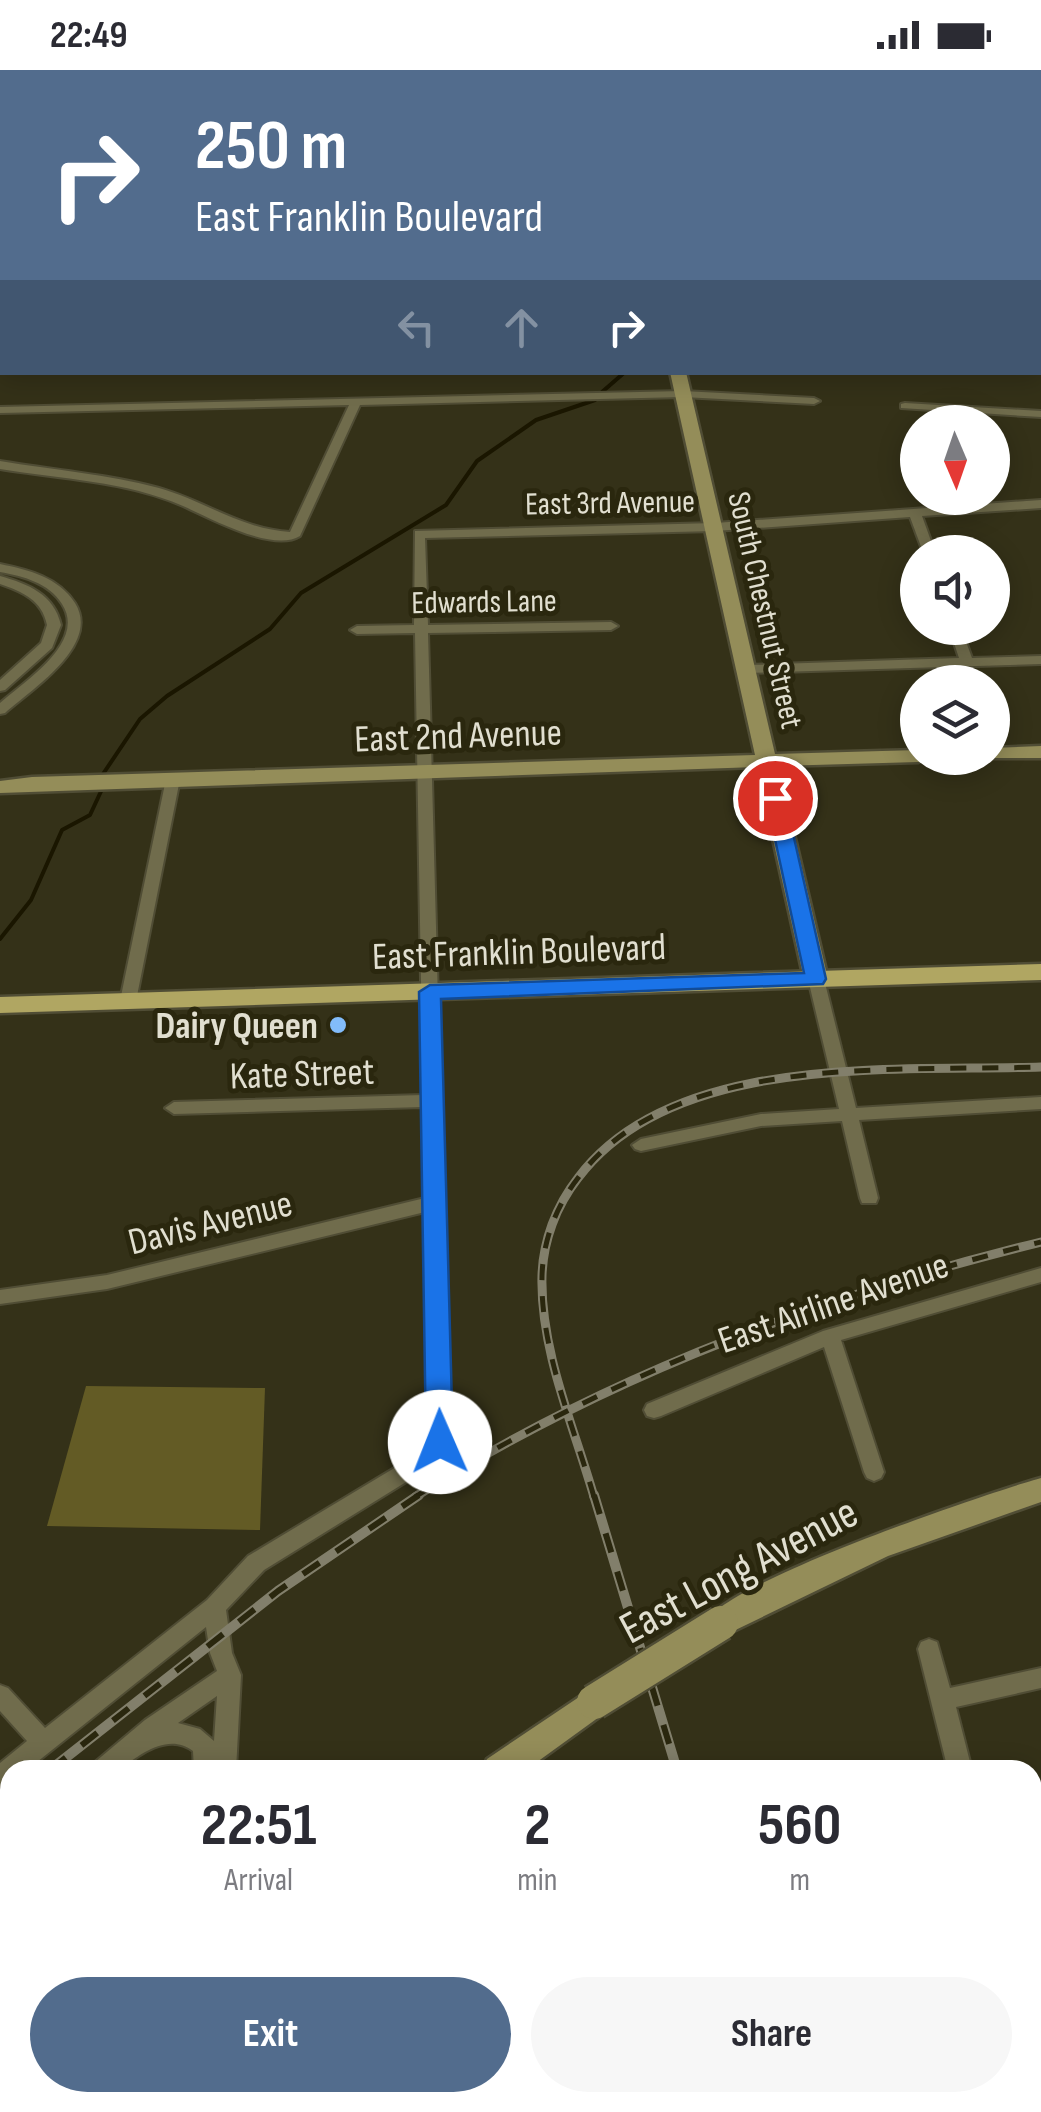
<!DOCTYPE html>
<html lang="en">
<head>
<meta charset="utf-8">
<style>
  body { margin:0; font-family:"Sofia Sans Condensed",sans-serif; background:#f7f7f7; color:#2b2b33; height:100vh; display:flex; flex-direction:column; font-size:38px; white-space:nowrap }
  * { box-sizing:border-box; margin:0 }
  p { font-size:32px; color:#7c7c81 }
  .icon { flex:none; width:55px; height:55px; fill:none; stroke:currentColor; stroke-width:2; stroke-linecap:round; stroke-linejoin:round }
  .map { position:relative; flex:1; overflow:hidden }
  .sheet { position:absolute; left:0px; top:1690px; width:1042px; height:352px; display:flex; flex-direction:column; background:#fff; border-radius:30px 30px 0 0; box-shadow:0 5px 25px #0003 }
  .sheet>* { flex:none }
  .hud { position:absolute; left:0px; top:0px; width:1042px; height:305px; box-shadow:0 5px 25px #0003; background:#526c8d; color:#fff; overflow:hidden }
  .needle { width:65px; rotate:178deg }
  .buttons { position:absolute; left:900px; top:335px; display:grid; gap:20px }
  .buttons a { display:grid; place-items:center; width:110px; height:110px; border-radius:50%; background:#fff; box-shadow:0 5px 25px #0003; font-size:50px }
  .pin { position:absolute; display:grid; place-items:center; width:85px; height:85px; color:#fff; margin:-42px; border:5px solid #fff; border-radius:50%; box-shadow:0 2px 10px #0007 }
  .me { position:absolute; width:110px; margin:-55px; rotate:359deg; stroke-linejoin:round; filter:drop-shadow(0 0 8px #0008) }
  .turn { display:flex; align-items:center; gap:35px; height:210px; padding:0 30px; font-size:45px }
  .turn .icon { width:130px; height:130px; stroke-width:2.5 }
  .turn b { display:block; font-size:70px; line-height:85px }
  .lanes { display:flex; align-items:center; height:95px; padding:0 30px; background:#0003; justify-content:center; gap:50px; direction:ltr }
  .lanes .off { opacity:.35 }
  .eta { display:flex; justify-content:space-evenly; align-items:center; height:170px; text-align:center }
  .eta b { font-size:60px; font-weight:700; line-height:70px }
  .primary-button { display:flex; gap:20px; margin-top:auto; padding:20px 30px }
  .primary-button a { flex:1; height:115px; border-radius:60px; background:#526c8d; color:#fff; font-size:40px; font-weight:700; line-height:115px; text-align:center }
  .primary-button a+a { background:#f7f7f7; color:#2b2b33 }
  .status { display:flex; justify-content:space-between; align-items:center; height:70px; padding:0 50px; background:#fff; direction:ltr }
  .status svg { height:28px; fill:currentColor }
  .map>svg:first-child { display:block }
</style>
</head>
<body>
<div class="status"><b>22:49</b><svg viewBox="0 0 49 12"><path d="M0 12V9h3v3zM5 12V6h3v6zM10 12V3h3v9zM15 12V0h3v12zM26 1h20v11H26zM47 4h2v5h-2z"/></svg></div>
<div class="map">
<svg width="1041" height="2042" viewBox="0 0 1041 2042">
  <rect width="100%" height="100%" fill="#343118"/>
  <!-- green -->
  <path fill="#635b25" d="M 86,1316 L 265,1318 L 260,1460 L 47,1456 Z"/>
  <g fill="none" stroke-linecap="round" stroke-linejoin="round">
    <!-- stream-far1 -->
    <path stroke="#1a1600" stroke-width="2.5" d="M 761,0 L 765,2"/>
    <!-- stream -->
    <path stroke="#1a1600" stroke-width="4" d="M 602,322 L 625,302
      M 103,704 L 140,649 L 167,626 L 270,559 L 301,523 L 446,435 L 477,391 L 536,350 L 595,330
      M 0,869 L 31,830 L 62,760 L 90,745 L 103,717"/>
    <!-- street casing -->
    <g stroke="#504d35" stroke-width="4">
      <path id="street" d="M 283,0 L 356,0 L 352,2 L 281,2 Z
        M 452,0 L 460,0 L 460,2 L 452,2 Z
        M 604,0 L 612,0 L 612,2 L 604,2 Z
        M 740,0 L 749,0 L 750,2 L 742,2 Z
        M 1014,0 L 1022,0 L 1023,2 L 1015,2 Z
        M 1040,13 L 1041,13 L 1041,19 L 1040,19 Z
        M 0,41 L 2,42 L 2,46 L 0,47 Z
        M 1040,53 L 1041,53 L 1041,59 L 1040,59 Z
        M 2,124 L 2,139 L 0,140 L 0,125 Z
        M 1040,161 L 1041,161 L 1041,167 L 1040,167 Z
        M 0,172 L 2,173 L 2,179 L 0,178 Z
        M 0,248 L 2,248 L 2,254 L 0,254 Z
        M 1040,273 L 1041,273 L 1041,280 L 1040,280 Z
        M 0,291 L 2,291 L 2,297 L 0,297 Z
        M 683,321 L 814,328 L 820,331 L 814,334 L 683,327 L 360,335 L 300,466 C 273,483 210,448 183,436 C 126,411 61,409 0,399 L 0,391 C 53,400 108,404 159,418 C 205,431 241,459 290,462 L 349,335 L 0,343 L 0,337 Z
        M 905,333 L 1041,341 L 1041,347 L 901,338 L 901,334 Z
        M 1041,430 L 1041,438 L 922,446 L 935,482 L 923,482 L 910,447 L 715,461 L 425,468 L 428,555 L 611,552 L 618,556 L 611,560 L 428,563 L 450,1372 L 440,1391 L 264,1500 L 226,1540 L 232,1583 L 241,1605 L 236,1700 L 194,1700 L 193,1681 C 169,1662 139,1684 120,1700 L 91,1700 L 95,1692 L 145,1650 L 217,1601 L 210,1583 L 206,1557 L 27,1700 L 10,1700 L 10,1713 L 0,1718 L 0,1693 L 27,1671 L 0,1641 L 0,1615 L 8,1618 L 45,1658 L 207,1530 L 248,1486 L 426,1379 L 430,1372 L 425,1142 L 107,1219 L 0,1234 L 0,1220 L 107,1205 L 425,1128 L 423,1037 L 174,1044 L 165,1038 L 174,1032 L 423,1025 L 415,563 L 357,564 L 350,560 L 357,556 L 414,555 L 415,461 L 715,453 ZM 217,1626 L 214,1671 L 200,1659 L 178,1653 Z
        M 0,494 C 29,500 58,507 75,533 C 101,575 32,619 5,643 L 0,644 L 0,633 C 25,611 87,572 62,534 C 49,513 23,506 0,502 Z
        M 0,506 C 28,514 54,524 61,555 L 52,578 L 5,620 L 0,621 L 0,610 L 41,573 L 47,555 C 42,530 23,522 0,514 Z
        M 949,558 L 961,558 L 972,588 L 1041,586 L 1041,594 L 748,603 L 741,599 L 748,595 L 959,588 Z
        M 173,705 L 180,709 L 136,931 L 128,936 L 120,931 L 166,709 Z
        M 816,904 L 824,909 L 856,1038 L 1041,1027 L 1041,1039 L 859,1050 L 878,1128 L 876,1133 L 862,1133 L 860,1128 L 842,1051 L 761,1056 L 641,1081 L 635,1079 L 632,1075 L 641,1069 L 761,1044 L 839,1039 L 808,909 Z
        M 1041,1198 L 1041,1212 L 841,1270 L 884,1402 L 881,1408 L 874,1411 L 867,1408 L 864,1402 L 824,1277 L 661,1346 L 654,1348 L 647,1346 L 644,1340 L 647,1334 L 823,1261 Z
        M 929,1569 L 937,1572 L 950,1618 L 1041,1598 L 1041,1618 L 956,1637 L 970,1692 L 965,1700 L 950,1700 L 946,1692 L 918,1579 L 921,1572 Z
        M 10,1768 L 10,1796 L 0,1801 L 0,1773 Z"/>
    </g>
    <!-- secondary casing -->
    <g stroke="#504d35" stroke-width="5">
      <path id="secondary" d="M 0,0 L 7,0 L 0,7 Z
        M 0,90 L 2,91 L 2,99 L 0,98 Z
        M 1040,97 L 1041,97 L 1041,105 L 1040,105 Z
        M 670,302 L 686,302 L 775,684 L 918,680 L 918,688 L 927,688 L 918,692 L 778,696 L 828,909 L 824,914 L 808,914 L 804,909 L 757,697 L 0,723 L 0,711 L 32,707 L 755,685 Z
        M 1041,676 L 1041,688 L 984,688 L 992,688 L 992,678 Z
        M 1041,1408 L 1041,1432 L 888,1486 L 721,1567 L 710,1563 L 705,1553 C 725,1512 987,1423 1041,1408 Z
        M 594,1617 L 606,1622 L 610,1632 L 606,1642 L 526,1700 L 482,1700 L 487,1689 Z
        M 115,2032 L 157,2032 L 153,2042 L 111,2042 Z"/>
    </g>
    <!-- primary casing -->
    <g stroke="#504d35" stroke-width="5">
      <path id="primary" d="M 1041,894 L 1041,910 L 0,943 L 0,927 Z"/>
    </g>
    <!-- street -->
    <use href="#street" fill="#706c4c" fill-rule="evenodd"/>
    <!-- secondary -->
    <use href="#secondary" fill="#948d59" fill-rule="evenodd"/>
    <!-- primary -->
    <use href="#primary" fill="#b0a662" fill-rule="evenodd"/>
    <!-- rail-far1 casing -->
    <g stroke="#827f6b" stroke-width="9">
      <path id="rail-far1" d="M 415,1427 C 607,1305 821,1226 1041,1172
        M 594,1427 C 574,1357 540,1280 542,1206 C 543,1171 556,1136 578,1108 C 673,981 898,1002 1041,997"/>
    </g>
    <!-- rail casing -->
    <g stroke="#827f6b" stroke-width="10">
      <path id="rail" d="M 594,1425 L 677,1700
        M 50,1700 L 278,1521 L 419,1425
        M 0,1756 L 10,1748
        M 778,2032 L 781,2042
        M 796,2032 L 799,2042"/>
    </g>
    <!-- rail-far1 -->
    <use href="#rail-far1" stroke="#2a270e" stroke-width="5" stroke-dasharray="16" stroke-linecap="butt"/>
    <!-- rail -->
    <use href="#rail" stroke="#2a270e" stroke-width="6" stroke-dasharray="20" stroke-linecap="butt"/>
    <!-- secondary-bridge casing -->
    <g stroke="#504d35" stroke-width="39" stroke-linecap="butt">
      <path id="secondary-bridge" d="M 594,1632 L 721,1553"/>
    </g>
    <!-- secondary-bridge -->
    <use href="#secondary-bridge" stroke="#948d59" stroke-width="34"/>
  </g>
  <!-- route -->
  <path fill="#1a73e8" stroke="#114b97" stroke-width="2.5" d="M 775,722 L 785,728 L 826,909 L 823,914 L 441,929 L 453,1372 L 449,1380 L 440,1383 L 430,1380 L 426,1372 L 419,922 L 430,915 L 804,903 L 766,728 Z"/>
  <!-- markers -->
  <circle fill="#82bcfa" stroke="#2a270e" stroke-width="4" cx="338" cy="955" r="10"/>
  <g text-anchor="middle" stroke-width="10" stroke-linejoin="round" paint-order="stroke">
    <!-- far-street labels -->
    <g font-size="32" fill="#e1dfd0" stroke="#2a270e">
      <text transform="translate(610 432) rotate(-1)" y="11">East 3rd Avenue</text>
      <text transform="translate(484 531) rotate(-1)" y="11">Edwards Lane</text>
      <text transform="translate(766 540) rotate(77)" y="11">South Chestnut Street</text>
    </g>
    <!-- street labels -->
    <g font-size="38" fill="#e1dfd0" stroke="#2a270e">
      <text transform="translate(458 665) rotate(-2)" y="13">East 2nd Avenue</text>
      <text transform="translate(519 881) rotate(-2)" y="13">East Franklin Boulevard</text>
      <text transform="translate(302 1003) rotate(-2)" y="13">Kate Street</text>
      <text transform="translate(210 1152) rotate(-14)" y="13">Davis Avenue</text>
      <text transform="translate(833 1232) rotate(-19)" y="13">East Airline Avenue</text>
    </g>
    <!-- poi labels -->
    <g font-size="38" font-weight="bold" fill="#e1dfd0" stroke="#2a270e" text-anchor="end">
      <text x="318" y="968">Dairy Queen</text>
    </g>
    <!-- near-street labels -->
    <g font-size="45" fill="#e1dfd0" stroke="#2a270e">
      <text transform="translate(738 1499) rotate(-28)" y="16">East Long Avenue</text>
    </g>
  </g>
</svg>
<div class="buttons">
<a><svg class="needle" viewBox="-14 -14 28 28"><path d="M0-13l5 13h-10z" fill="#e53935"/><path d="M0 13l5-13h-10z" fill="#7c7c81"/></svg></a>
<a><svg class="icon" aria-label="sound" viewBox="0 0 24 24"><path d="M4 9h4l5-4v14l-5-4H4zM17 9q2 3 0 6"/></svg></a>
<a><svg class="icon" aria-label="layers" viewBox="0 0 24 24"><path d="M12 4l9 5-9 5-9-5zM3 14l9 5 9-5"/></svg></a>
</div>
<div class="pin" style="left:775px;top:728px;background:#d93025"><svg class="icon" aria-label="arrive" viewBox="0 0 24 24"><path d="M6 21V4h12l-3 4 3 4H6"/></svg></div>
<svg class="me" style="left:440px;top:1372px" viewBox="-20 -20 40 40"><circle r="19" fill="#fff"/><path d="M0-13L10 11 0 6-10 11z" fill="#1a73e8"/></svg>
<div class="hud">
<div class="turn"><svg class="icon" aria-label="right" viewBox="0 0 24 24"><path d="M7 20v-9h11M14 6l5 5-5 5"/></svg><div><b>250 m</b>East Franklin Boulevard</div></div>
<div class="lanes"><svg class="icon off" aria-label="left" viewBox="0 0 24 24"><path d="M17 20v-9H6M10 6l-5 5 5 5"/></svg><svg class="icon off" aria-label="ahead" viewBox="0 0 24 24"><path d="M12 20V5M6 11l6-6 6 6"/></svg><svg class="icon" aria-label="right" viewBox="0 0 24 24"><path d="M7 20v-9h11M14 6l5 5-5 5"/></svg></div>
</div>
<section class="sheet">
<div class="eta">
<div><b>22:51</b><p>Arrival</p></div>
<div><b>2</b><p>min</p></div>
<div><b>560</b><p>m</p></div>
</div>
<div class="primary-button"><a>Exit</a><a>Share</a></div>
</section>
</div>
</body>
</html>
